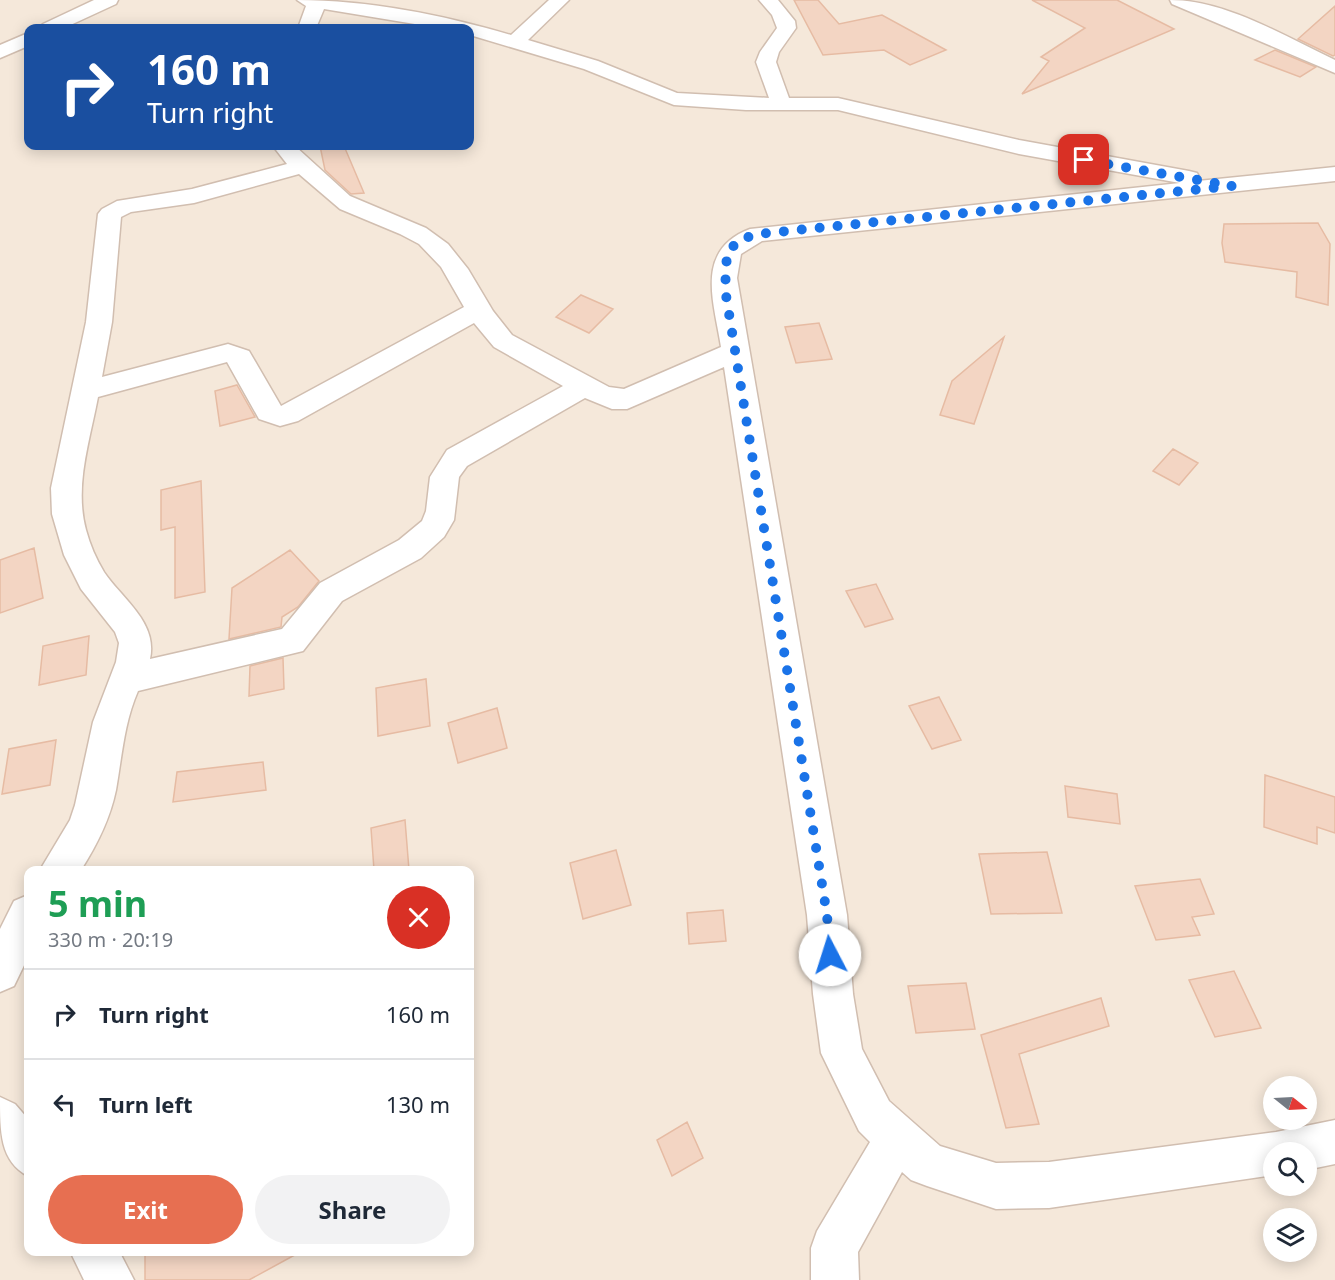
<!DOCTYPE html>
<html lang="en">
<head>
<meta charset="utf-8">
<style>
  body { margin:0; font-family:"Noto Sans",sans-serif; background:#f2f2f3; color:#1f2937; height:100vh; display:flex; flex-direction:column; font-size:22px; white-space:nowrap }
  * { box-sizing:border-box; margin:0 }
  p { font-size:20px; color:#747a83 }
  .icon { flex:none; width:33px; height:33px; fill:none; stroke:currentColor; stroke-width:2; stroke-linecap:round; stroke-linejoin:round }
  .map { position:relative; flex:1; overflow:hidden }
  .side { position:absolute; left:24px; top:866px; width:450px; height:390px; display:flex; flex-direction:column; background:#fff; border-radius:12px; box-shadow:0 3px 15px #0003 }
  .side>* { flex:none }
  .hud { position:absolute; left:24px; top:24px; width:450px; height:126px; border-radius:12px; box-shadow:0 3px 15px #0003; background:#1a4fa0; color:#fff; overflow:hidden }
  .needle { width:39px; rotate:108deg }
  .buttons { position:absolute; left:1263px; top:1076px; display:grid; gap:12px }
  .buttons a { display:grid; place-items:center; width:54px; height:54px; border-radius:50%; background:#fff; box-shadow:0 3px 15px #0003; font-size:30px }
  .pin { position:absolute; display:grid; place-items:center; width:51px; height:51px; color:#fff; margin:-26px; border-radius:12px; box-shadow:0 3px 9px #0006 }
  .me { position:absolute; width:66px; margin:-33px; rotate:355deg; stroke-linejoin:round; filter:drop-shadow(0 0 4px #0008) }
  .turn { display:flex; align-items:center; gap:21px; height:126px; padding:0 24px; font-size:27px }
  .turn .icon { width:78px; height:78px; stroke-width:2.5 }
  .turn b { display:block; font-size:42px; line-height:51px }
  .round { display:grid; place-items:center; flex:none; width:63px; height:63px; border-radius:32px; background:#f2f2f3 }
  .summary { display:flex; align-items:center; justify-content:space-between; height:102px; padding:0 24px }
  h1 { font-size:36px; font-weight:700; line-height:45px; color:#1e9e55 }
  .button { display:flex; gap:12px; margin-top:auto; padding:12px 24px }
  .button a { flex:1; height:69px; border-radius:36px; background:#e76f51; color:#fff; font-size:24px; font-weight:700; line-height:69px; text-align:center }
  .button a+a { background:#f2f2f3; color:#1f2937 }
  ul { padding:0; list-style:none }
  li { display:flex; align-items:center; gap:18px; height:90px; padding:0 24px; border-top:2px solid #e0e1e3 }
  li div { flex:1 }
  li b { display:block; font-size:22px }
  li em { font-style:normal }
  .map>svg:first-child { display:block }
</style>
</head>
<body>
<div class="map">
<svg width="1335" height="1280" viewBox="0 0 1335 1280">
  <rect width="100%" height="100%" fill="#fdf6ec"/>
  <!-- residential -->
  <path fill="#f5e8da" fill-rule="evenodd" d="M 0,0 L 1335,0 L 1335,1280 L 0,1280 ZM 28,28 L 470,28 L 470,146 L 28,146 ZM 28,870 L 470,870 L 470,1251 L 28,1251 ZM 1274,1086 L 1306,1086 L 1306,1119 L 1274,1119 ZM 1274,1152 L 1306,1152 L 1306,1185 L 1274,1185 ZM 1274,1218 L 1306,1218 L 1306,1251 L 1274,1251 Z"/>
  <!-- building -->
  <path fill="#f3d5c3" stroke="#e6bba3" stroke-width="1.5" d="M 794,0 L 818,0 L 839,24 L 882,15 L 946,50 L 910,65 L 884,50 L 823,55 Z
    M 1032,0 L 1117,0 L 1174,29 L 1022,94 L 1049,61 L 1041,57 L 1085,28 Z
    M 1335,6 L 1335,55 L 1333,56 L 1298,39 Z
    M 1275,50 L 1316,67 L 1300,77 L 1255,60 Z
    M 320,146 L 344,146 L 364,193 L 351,194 L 325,170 Z
    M 1318,223 L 1330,244 L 1328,305 L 1296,297 L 1297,272 L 1225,262 L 1222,243 L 1224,224 Z
    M 581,295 L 613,309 L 589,333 L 556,317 Z
    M 819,323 L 832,359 L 796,363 L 785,327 Z
    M 1004,337 L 974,424 L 940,415 L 952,381 Z
    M 237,385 L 255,417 L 220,426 L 215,391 Z
    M 1173,449 L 1198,463 L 1179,485 L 1153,471 Z
    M 201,481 L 205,592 L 175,598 L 175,527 L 161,530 L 161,490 Z
    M 34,548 L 43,598 L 0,613 L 0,560 Z
    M 290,550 L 319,581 L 298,607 L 282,617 L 281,627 L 229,639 L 232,588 Z
    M 876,584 L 893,619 L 865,627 L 846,591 Z
    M 89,636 L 86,675 L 39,685 L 43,646 Z
    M 283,658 L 284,689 L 249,696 L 250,666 Z
    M 426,679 L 430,726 L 378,736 L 376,688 Z
    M 939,697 L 961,740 L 932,749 L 909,706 Z
    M 497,708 L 507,748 L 458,763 L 448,723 Z
    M 56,740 L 50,785 L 2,794 L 9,749 Z
    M 263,762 L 266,790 L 173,802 L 177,772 Z
    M 1265,775 L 1335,797 L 1335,833 L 1317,827 L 1317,844 L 1264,827 Z
    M 1065,786 L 1117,794 L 1120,824 L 1068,817 Z
    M 405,820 L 409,870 L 374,870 L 371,828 Z
    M 616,850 L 631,905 L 583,919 L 570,863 Z
    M 1047,852 L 1062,913 L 991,914 L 979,854 Z
    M 1200,879 L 1214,914 L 1192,917 L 1200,935 L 1156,940 L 1135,886 Z
    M 723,910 L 726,941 L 689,944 L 687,913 Z
    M 1234,971 L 1261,1028 L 1215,1037 L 1189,980 Z
    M 966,983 L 975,1029 L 916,1033 L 908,986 Z
    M 1101,998 L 1109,1026 L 1019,1054 L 1039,1124 L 1006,1128 L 981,1035 Z
    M 687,1122 L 703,1158 L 672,1176 L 657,1140 Z
    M 145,1251 L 302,1251 L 249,1280 L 145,1280 Z"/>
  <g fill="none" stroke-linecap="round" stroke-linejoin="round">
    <!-- street casing -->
    <g stroke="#d1beb0" stroke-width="3">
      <path id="street" d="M 94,0 L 118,0 L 116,4 L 64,28 L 40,28 L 43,24 Z
        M 297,0 C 369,0 443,15 511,35 L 549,0 L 569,0 L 528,40 L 598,61 L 677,93 L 769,98 L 756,62 L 760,52 L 777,28 L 772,15 L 759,0 L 778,0 L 795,21 L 796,28 L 779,52 L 776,62 L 789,98 L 838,98 L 1019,140 L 1189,171 L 1197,173 L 1200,178 L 1198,181 L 1335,167 L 1335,181 L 762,241 L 741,254 L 737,278 L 847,915 L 853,994 L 862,1049 L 889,1101 L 940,1146 L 996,1163 L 1049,1162 L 1276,1132 L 1335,1120 L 1335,1164 L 1306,1170 L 1306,1152 L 1274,1152 L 1274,1175 L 1049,1208 L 996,1209 L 927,1186 L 911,1180 L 902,1172 L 858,1252 L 859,1280 L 811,1280 L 811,1248 L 817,1231 L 870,1142 L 859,1131 L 821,1053 L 813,994 L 807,915 L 724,367 L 627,409 L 612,409 L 585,398 L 467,466 L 459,477 L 454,520 L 444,537 L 421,558 L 342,601 L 303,651 L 138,691 C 124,723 122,756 116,790 C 110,819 97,845 81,870 L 40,870 L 70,820 L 75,805 L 93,722 L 116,662 L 119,643 L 115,632 L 81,589 L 64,555 L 52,514 L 51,488 L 86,322 L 98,214 L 102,209 L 117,201 L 192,189 L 287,164 L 273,146 L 295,146 L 350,196 L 426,228 L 448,244 L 468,269 L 493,311 L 512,335 L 609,387 L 624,389 L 721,347 C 714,302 694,250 750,229 L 1180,183 L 1019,154 L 838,110 L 746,110 L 674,105 L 584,69 L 470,35 L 470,28 L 439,28 L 324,9 L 316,28 L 298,28 L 306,6 ZM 299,174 L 340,209 L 400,234 L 419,244 L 441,267 L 464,307 L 281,406 L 249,351 L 228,344 L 102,377 L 112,322 L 121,217 L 131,212 L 194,203 ZM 474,323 L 494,347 L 563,386 L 447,450 L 430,477 L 426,511 L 422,521 L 399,540 L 320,583 L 282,629 L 150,659 C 158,622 122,599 104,572 C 96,559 90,545 86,530 C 74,486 90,440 98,397 L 227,362 L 259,419 L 280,426 L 298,421 Z
        M 1170,0 C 1226,0 1284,36 1335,60 L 1335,73 L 1172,4 Z
        M 28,33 L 28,46 L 0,58 L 0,45 Z
        M 28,895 L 28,957 L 14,986 L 0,992 L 0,929 L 14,901 Z
        M 0,1097 L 15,1104 L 28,1119 L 28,1176 C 0,1161 0,1132 0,1097 Z
        M 70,1251 L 119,1251 L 134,1280 L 84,1280 Z"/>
    </g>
    <!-- street -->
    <use href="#street" fill="#fff" fill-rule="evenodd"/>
  </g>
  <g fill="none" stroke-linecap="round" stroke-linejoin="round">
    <!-- route -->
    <path stroke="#1a73e8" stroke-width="10" stroke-dasharray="0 18" d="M 830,955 L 827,915 L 725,289 L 727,253 L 739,240 L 758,234 L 1232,186 L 1084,160"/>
  </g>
</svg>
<div class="buttons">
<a><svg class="needle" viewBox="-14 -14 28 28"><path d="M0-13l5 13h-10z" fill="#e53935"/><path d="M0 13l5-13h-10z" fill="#747a83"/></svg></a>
<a><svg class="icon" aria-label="search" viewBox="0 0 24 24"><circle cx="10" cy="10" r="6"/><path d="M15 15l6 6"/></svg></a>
<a><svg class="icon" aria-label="layers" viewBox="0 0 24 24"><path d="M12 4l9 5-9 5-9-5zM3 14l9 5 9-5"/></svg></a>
</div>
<div class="pin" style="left:1084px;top:160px;background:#d93025"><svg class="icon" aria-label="arrive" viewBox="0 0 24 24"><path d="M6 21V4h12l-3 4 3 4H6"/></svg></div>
<svg class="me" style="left:830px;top:955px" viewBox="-20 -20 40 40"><circle r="19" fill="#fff"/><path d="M0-13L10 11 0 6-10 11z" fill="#1a73e8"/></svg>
<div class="hud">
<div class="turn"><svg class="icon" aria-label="right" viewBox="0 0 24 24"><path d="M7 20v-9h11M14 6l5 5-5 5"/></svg><div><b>160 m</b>Turn right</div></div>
</div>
<section class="side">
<div class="summary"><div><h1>5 min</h1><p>330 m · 20:19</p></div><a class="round" style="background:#d93025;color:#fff"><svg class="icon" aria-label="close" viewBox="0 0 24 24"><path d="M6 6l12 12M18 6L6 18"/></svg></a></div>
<ul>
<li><svg class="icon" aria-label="right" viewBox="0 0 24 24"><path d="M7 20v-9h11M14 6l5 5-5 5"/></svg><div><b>Turn right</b></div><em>160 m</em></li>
<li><svg class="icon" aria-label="left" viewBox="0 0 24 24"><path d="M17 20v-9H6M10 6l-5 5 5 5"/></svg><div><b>Turn left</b></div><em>130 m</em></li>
</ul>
<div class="button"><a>Exit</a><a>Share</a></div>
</section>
</div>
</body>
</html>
